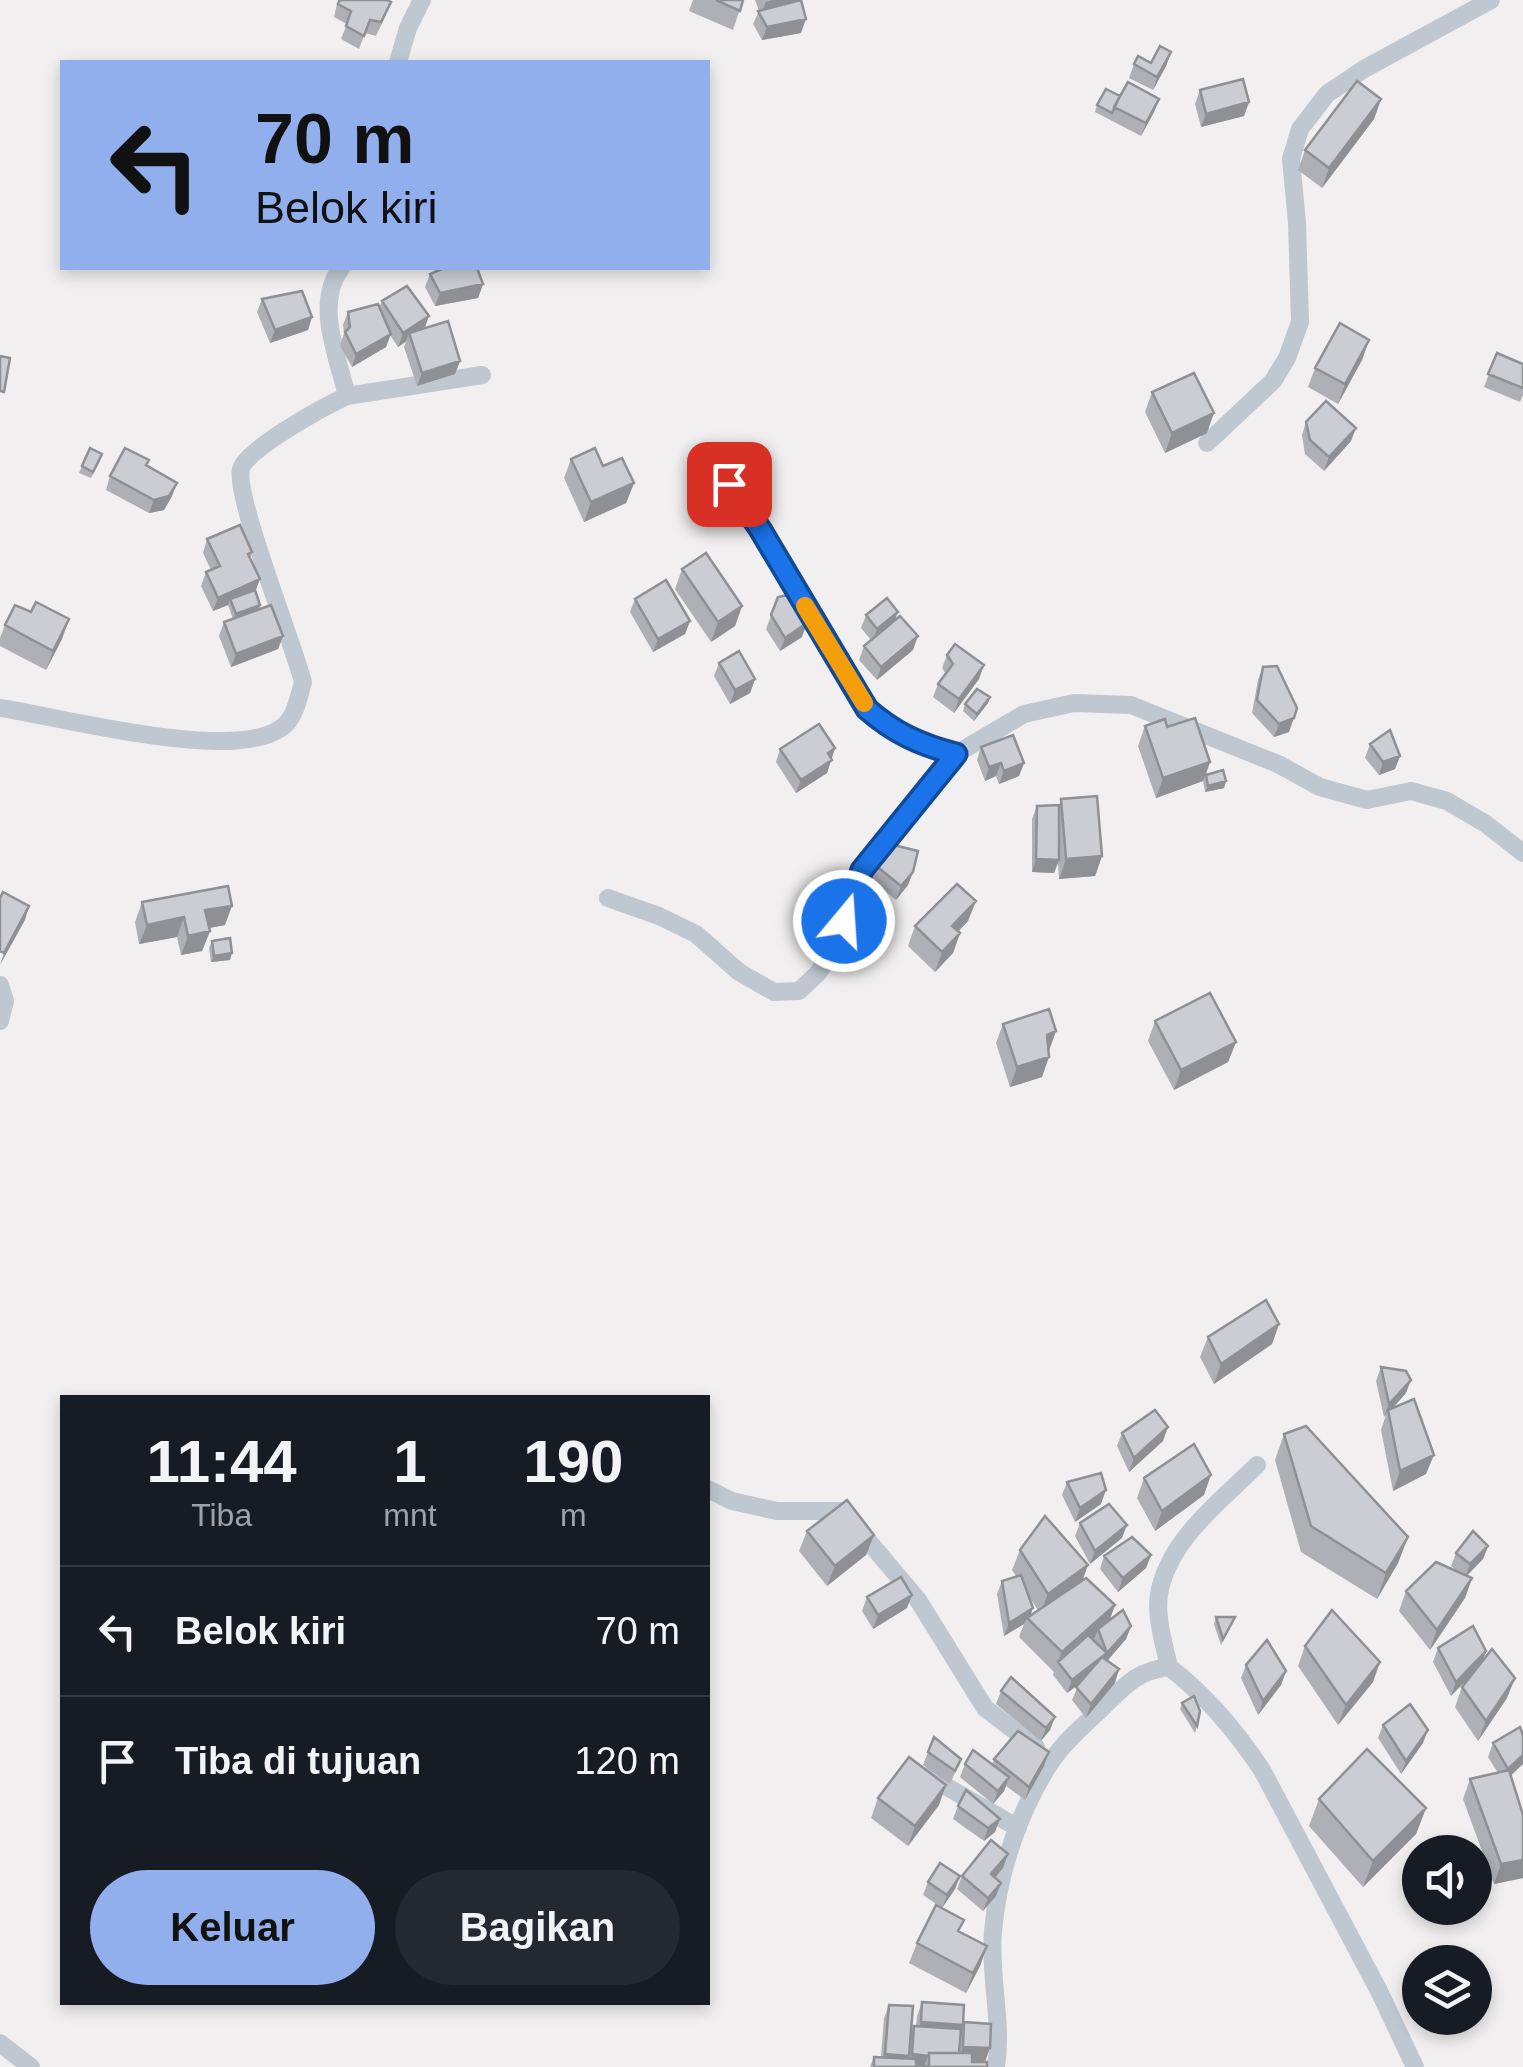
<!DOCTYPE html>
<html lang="id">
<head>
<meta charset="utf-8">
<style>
  body { margin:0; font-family:Helvetica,sans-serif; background:#242831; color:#f1f3f6; height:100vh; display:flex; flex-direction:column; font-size:38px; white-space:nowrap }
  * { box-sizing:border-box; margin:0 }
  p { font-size:32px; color:#9ea1a6 }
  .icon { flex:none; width:55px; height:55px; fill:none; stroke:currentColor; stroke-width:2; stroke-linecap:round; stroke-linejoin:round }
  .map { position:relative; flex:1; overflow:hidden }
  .details { position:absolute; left:60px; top:1395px; width:650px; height:610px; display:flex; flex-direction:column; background:#171b24; border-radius:0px; box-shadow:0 5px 15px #0003 }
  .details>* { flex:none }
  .hud { position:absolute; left:60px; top:60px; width:650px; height:210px; border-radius:0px; box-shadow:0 5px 15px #0003; background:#90afec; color:#111; overflow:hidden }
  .fabs { position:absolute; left:1402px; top:1835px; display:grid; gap:20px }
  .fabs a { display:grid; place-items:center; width:90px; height:90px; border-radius:50%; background:#171b24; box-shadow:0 5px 15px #0003; font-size:50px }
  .pin { position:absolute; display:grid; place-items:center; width:85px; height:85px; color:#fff; margin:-42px; border-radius:20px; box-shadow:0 5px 15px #0006 }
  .me { position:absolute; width:110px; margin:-55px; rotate:18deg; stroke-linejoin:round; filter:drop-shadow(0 0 8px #0008) }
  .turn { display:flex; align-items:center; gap:35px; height:210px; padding:0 30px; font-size:45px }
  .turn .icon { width:130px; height:130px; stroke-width:2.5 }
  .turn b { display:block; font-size:70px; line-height:85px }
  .eta { display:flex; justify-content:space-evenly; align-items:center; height:170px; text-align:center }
  .eta b { font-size:60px; font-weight:700; line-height:70px }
  .button { display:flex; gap:20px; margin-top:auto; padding:20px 30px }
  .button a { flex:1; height:115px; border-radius:60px; background:#90afec; color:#111; font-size:40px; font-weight:700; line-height:115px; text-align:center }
  .button a+a { background:#242831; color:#f1f3f6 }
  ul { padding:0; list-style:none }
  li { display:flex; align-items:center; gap:30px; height:130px; padding:0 30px; border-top:2px solid #363941 }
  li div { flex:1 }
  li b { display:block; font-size:38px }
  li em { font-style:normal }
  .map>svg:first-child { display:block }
</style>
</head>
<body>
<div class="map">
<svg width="1523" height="2067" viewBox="0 0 1523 2067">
  <rect width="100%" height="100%" fill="#f1efef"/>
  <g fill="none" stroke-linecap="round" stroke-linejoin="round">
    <!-- minor -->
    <path stroke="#bfc7d1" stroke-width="18" d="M 398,62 L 408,28 L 422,0
      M 347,396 L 482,375
      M 1207,443 L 1273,381 L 1287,358 L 1300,322 L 1297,223 L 1291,159 L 1300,129 L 1327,94 L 1364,69 L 1491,0
      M 729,484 L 760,529 L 867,709 C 894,733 921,745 956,754
      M 0,708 C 58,716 243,767 286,724 C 296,713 299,696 303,682 C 293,643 234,495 241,469 C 246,449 327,405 347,396 C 338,357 314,304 341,268
      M 608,898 L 659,916 L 696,934 L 739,972 L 774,992 L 799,991 L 818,973 L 832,952 L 861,870 L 956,754 L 1024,714 L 1074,703 L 1131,705 L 1278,764 L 1320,787 L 1367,800 L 1411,791 L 1447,801 L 1486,824 L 1523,853
      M 0,985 L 5,1001 L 0,1021
      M 708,1489 L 732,1501 L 777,1511 L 843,1511 L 918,1600 L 985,1708 L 1036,1747
      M 1169,1667 C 1164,1643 1154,1613 1160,1589 C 1172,1537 1221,1501 1257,1465
      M 928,1776 L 1018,1828
      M 0,2043 L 31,2067
      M 996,2067 C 1003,2021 989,1977 993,1931 C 998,1873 1020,1807 1053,1759 C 1065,1741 1084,1725 1100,1710 C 1124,1687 1135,1671 1169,1667 C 1207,1696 1236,1731 1262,1770 L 1379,1991 L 1415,2067"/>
  </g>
  <!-- wall -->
  <path fill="#afb0b5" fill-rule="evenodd" d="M 338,0 L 387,0 L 386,15 L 376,36 L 365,33 L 359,49 L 341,39 L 347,24 L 334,17 Z
    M 693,0 L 743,0 L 733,30 L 689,11 Z
    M 755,0 L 801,0 L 801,33 L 762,40 L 753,24 L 759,11 Z
    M 1171,52 L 1166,66 L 1153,90 L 1129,78 L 1134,64 L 1151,63 Z
    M 1200,90 L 1249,102 L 1244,116 L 1201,127 L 1195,104 Z
    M 1120,96 L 1159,99 L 1154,112 L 1141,136 L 1095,112 L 1097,105 Z
    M 1381,99 L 1374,119 L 1322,188 L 1298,170 L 1305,150 Z
    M 434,268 L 477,268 L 483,284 L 478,298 L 435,306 L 425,287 L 430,274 L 436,271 Z
    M 262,299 L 312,317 L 308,330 L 270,343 L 257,312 Z
    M 382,301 L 425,328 L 460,361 L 455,374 L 417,386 L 404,347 L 406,342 L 398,347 L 390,335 L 386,347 L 352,367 L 340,346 L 344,333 L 343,325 L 348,312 L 379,308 Z
    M 1369,340 L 1362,360 L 1338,404 L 1308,387 L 1315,368 Z
    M 1497,353 L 1523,364 L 1523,395 L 1520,402 L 1484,387 Z
    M 1152,392 L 1207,433 L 1165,453 L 1145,412 Z
    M 1306,422 L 1351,441 L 1324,471 L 1305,454 L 1302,435 Z
    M 571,459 L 603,466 L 634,483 L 626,503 L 584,522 L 564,478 Z
    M 100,461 L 91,478 L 79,473 L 82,466 Z
    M 110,476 L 172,496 L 164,510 L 149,513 L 106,490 Z
    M 207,539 L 252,552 L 250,558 L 260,579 L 255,592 L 260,605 L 259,609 L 283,636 L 278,649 L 231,667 L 219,636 L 224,622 L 233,619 L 228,605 L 213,611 L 201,586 L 206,572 L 211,570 L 203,553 Z
    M 682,569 L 742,606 L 735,626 L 711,642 L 675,589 Z
    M 778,597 L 802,637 L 780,651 L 766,629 Z
    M 635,599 L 690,621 L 685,634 L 653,652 L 630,612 Z
    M 866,615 L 896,619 L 913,650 L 877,680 L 859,660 L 864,646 L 871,640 L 861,628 Z
    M 5,625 L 62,639 L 46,670 L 0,646 L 0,638 Z
    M 947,655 L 979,679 L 954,713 L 933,697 L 938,684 L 946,674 L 942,668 Z
    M 719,663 L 755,679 L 750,693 L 730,704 L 714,676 Z
    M 1263,667 L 1289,732 L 1274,737 L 1252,713 L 1258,680 Z
    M 990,697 L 988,703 L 974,721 L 963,711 L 965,704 Z
    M 1145,726 L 1167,727 L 1210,762 L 1206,775 L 1226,781 L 1224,788 L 1205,792 L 1203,781 L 1156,798 L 1138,746 Z
    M 1370,744 L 1400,756 L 1395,769 L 1379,775 L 1365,758 Z
    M 981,747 L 1024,763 L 1019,776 L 999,784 L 996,776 L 985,781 L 977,760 Z
    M 835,748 L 827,773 L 796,793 L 776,762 L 780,749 Z
    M 1061,799 L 1102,856 L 1095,876 L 1059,879 L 1058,863 L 1054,873 L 1032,872 L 1032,819 L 1037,806 L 1059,805 Z
    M 870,861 L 913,872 L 908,885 L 896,900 L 865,874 Z
    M 142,902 L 225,925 L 209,928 L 210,931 L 202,951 L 181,955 L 177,937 L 139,944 L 135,922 Z
    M 968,921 L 958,932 L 960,933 L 953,953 L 935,972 L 908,946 L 915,926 Z
    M 212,941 L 230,960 L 211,962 L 209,948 Z
    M 1155,1021 L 1236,1042 L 1228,1062 L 1174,1090 L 1148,1041 Z
    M 1003,1024 L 1048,1052 L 1042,1077 L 1010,1087 L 996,1043 Z
    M 1279,1324 L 1272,1344 L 1214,1384 L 1200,1357 L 1208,1337 Z
    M 1381,1367 L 1406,1393 L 1393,1408 L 1426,1474 L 1393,1491 L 1381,1430 L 1386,1415 L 1384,1417 L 1376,1381 Z
    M 1122,1433 L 1163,1441 L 1129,1472 L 1117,1446 Z
    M 1284,1434 L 1408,1537 L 1398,1563 L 1377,1599 L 1301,1552 L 1275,1460 Z
    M 1144,1478 L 1204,1495 L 1155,1531 L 1137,1498 Z
    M 1067,1482 L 1101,1504 L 1075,1522 L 1062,1495 Z
    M 1080,1523 L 1122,1538 L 1090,1564 L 1075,1536 Z
    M 807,1531 L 874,1535 L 866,1555 L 827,1586 L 799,1551 Z
    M 1488,1546 L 1483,1559 L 1467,1576 L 1472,1578 L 1465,1598 L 1430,1650 L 1399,1611 L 1406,1591 L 1459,1573 L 1451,1566 L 1456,1553 Z
    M 1020,1550 L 1083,1580 L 1110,1620 L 1131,1626 L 1126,1639 L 1107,1661 L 1115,1683 L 1086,1718 L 1072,1700 L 1079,1684 L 1067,1693 L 1053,1675 L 1054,1672 L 1019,1637 L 1024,1624 L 1004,1636 L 997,1594 L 1002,1581 L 1016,1576 L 1012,1570 ZM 1028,1595 L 1038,1610 L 1031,1615 Z
    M 1151,1555 L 1146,1568 L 1118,1592 L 1100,1569 L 1104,1556 Z
    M 867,1597 L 907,1608 L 873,1629 L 862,1611 Z
    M 1216,1617 L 1232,1624 L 1221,1645 L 1214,1624 Z
    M 1305,1646 L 1373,1682 L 1338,1725 L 1298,1666 Z
    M 1438,1648 L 1486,1651 L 1483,1661 L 1507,1698 L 1478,1741 L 1455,1707 L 1462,1687 L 1472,1674 L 1451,1696 L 1433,1662 Z
    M 1246,1665 L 1286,1671 L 1281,1685 L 1258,1715 L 1241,1678 Z
    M 1001,1691 L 1050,1730 L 1041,1741 L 996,1704 Z
    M 1182,1703 L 1197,1726 L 1195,1733 L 1180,1709 Z
    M 1383,1725 L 1423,1743 L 1401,1774 L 1378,1738 Z
    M 1493,1743 L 1511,1775 L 1523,1815 L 1523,1878 L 1494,1884 L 1463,1799 L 1470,1779 L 1498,1773 L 1488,1757 Z
    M 928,1752 L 961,1759 L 950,1784 L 923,1765 Z
    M 994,1759 L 1044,1766 L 1025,1800 L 1006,1786 L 1004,1791 L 993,1804 L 960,1777 L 965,1764 L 992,1765 Z
    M 878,1798 L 939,1805 L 908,1846 L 871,1818 Z
    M 1319,1799 L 1426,1808 L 1416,1834 L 1363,1887 L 1309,1826 Z
    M 958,1806 L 995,1832 L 984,1841 L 953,1819 Z
    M 1003,1868 L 995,1878 L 1001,1883 L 996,1896 L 983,1911 L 957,1889 L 962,1876 Z
    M 960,1876 L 955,1889 L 942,1908 L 923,1895 L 928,1882 Z
    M 959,1932 L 987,1946 L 980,1966 L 966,1993 L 909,1963 L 917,1943 Z
    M 922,2002 L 963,2025 L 960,2033 L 964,2022 L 985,2062 L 972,2061 L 987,2067 L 870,2067 L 874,2057 L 881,2057 L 884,2018 L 889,2005 L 911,2033 L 914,2026 L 916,2026 L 917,2016 Z"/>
  <!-- shaded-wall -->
  <path fill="#8e9094" d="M 772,0 L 801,0 L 761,15 L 766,2 Z
    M 806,19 L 801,33 L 762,40 L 767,27 Z
    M 1171,52 L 1166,66 L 1153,90 L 1157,77 Z
    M 1159,99 L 1154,112 L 1141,136 L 1146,123 Z
    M 1381,99 L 1374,119 L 1322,188 L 1329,168 Z
    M 1249,102 L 1244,116 L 1201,127 L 1206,114 Z
    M 483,284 L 478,298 L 435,306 L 440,293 Z
    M 429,316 L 424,330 L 409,333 L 406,341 L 398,347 L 403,333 Z
    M 312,317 L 308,330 L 270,343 L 275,330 Z
    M 391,334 L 386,347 L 352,367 L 356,354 Z
    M 1369,340 L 1362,360 L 1338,404 L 1345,384 Z
    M 460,361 L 455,374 L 417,386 L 422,373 Z
    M 1214,413 L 1207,433 L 1165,453 L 1172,433 Z
    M 1356,428 L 1351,441 L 1324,471 L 1329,457 Z
    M 177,483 L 172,496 L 164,510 L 149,513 L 154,500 Z
    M 634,483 L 626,503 L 584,522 L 591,502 Z
    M 260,579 L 255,592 L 230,599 L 228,605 L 213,611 L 218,598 Z
    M 260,605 L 258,612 L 233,621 L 236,614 Z
    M 742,606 L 735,626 L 711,642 L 718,622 Z
    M 898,612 L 893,625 L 872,642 L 877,629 Z
    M 69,619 L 62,639 L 46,670 L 53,651 Z
    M 690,621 L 685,634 L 653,652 L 658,639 Z
    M 807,623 L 802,637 L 780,651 L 785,638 Z
    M 283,636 L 278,649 L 231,667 L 236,654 Z
    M 918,636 L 913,650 L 877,680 L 881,667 Z
    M 984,665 L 979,679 L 954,713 L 959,699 Z
    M 755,679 L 750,693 L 730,704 L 735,690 Z
    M 990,697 L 988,703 L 974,721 L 977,714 Z
    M 1294,718 L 1289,732 L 1274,737 L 1279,724 Z
    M 835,748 L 827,773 L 796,793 L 801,780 L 828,753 Z
    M 1400,756 L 1395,769 L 1379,775 L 1383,762 Z
    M 1210,762 L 1203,781 L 1156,798 L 1163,778 Z
    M 1001,763 L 996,776 L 985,781 L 989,767 Z
    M 1024,763 L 1019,776 L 999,784 L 1004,771 Z
    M 1226,781 L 1224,788 L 1205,792 L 1208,786 Z
    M 1102,856 L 1095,876 L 1059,879 L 1066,859 Z
    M 1036,859 L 1059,860 L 1054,873 L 1032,872 Z
    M 913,872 L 908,885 L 896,900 L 901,886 Z
    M 976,901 L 968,921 L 945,945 L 952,926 Z
    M 29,906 L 25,920 L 0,965 L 4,953 Z
    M 232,906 L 225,925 L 198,930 L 205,910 Z
    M 184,917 L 177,937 L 139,944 L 147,925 Z
    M 210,931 L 202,951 L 181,955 L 188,936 Z
    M 960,933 L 953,953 L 935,972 L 942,952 Z
    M 232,953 L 230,960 L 211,962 L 214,956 Z
    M 1056,1031 L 1049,1051 L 1047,1035 Z
    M 1236,1042 L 1228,1062 L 1174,1090 L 1181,1070 Z
    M 1049,1057 L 1042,1077 L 1010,1087 L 1017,1067 Z
    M 1279,1324 L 1272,1344 L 1214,1384 L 1221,1364 Z
    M 1411,1380 L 1406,1393 L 1389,1412 L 1388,1410 L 1384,1417 L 1389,1404 Z
    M 1168,1427 L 1163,1441 L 1129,1472 L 1134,1458 Z
    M 1434,1455 L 1426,1474 L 1393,1491 L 1400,1471 Z
    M 1211,1475 L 1204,1495 L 1155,1531 L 1162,1511 Z
    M 1106,1490 L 1101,1504 L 1075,1522 L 1080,1508 Z
    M 1127,1525 L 1122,1538 L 1090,1564 L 1095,1551 Z
    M 874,1535 L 866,1555 L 827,1586 L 835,1566 Z
    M 1408,1537 L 1398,1563 L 1377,1599 L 1386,1573 Z
    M 1488,1546 L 1483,1559 L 1465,1577 L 1470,1564 Z
    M 1151,1555 L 1146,1568 L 1118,1592 L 1123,1578 Z
    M 1088,1565 L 1081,1585 L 1040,1614 L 1048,1594 Z
    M 1472,1578 L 1465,1598 L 1430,1650 L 1437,1630 Z
    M 912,1595 L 907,1608 L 873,1629 L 878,1615 Z
    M 1115,1605 L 1108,1625 L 1098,1629 L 1095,1637 L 1061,1666 L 1058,1662 L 1062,1652 Z
    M 1033,1608 L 1029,1620 L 1027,1618 L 1024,1624 L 1004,1636 L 1009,1623 Z
    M 1131,1626 L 1126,1639 L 1102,1667 L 1067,1693 L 1072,1680 L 1107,1654 Z
    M 1486,1651 L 1481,1665 L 1451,1696 L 1456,1682 Z
    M 1380,1662 L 1373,1682 L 1338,1725 L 1346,1705 Z
    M 1119,1669 L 1115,1683 L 1086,1718 L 1091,1704 Z
    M 1286,1671 L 1281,1685 L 1258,1715 L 1263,1701 Z
    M 1515,1678 L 1507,1698 L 1478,1741 L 1486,1721 Z
    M 1055,1717 L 1050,1730 L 1041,1741 L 1046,1728 Z
    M 1428,1730 L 1423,1743 L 1401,1774 L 1406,1761 Z
    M 1049,1752 L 1044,1766 L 1025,1800 L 1029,1787 Z
    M 1523,1755 L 1523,1764 L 1503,1783 L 1508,1769 Z
    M 1009,1777 L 1004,1791 L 993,1804 L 998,1791 Z
    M 946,1785 L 939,1805 L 908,1846 L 915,1826 Z
    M 1426,1808 L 1416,1834 L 1363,1887 L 1373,1861 Z
    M 1000,1819 L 995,1832 L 984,1841 L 988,1828 Z
    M 1008,1854 L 1003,1868 L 986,1888 L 991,1874 Z
    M 1523,1860 L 1523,1878 L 1494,1884 L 1501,1864 Z
    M 960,1876 L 955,1889 L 942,1908 L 947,1895 Z
    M 1001,1883 L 996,1896 L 983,1911 L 988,1898 Z
    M 987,1946 L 980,1966 L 966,1993 L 973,1973 Z
    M 921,2022 L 963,2025 L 958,2038 L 916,2036 Z
    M 963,2047 L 990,2048 L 985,2062 L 958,2060 Z
    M 885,2054 L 909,2056 L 905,2067 L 880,2067 Z
    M 912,2054 L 928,2056 L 924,2067 L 907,2067 Z"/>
  <!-- building -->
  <path fill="#cbcdd3" stroke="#8e9094" stroke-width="2.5" d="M 340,0 L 387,0 L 391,2 L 381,22 L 370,20 L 364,36 L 346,26 L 351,11 L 338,4 Z
    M 716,0 L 743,0 L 740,11 Z
    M 801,0 L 806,19 L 767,27 L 758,11 Z
    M 1160,46 L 1171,52 L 1157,77 L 1134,64 L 1138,56 L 1151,63 Z
    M 1243,79 L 1249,102 L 1206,114 L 1200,90 Z
    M 1357,81 L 1381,99 L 1329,168 L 1305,150 Z
    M 1128,82 L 1159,99 L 1146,123 L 1114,107 Z
    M 1106,89 L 1120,96 L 1112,113 L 1097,105 Z
    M 444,268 L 477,268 L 483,284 L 440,293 L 430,274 Z
    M 407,286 L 429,316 L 403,333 L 382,301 Z
    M 302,291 L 312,317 L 275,330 L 262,299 Z
    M 378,304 L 391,334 L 356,354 L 345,332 L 350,327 L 348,312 Z
    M 448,321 L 460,361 L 422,373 L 409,333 Z
    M 1340,323 L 1369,340 L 1345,384 L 1315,368 Z
    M 1497,353 L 1523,364 L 1523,388 L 1488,374 Z
    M 0,356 L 10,358 L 4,392 L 0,391 Z
    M 1194,373 L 1214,413 L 1172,433 L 1152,392 Z
    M 1326,401 L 1356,428 L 1329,457 L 1310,440 L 1306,422 Z
    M 90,448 L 102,454 L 93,472 L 82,466 Z
    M 125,448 L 149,460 L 146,465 L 177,483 L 169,496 L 154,500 L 110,476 Z
    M 595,448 L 603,466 L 622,458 L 634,483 L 591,502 L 571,459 Z
    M 240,525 L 252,552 L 248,554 L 260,579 L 218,598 L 206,572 L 220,566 L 207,539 Z
    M 706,553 L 742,606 L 718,622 L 682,569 Z
    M 666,580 L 690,621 L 658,639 L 635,599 Z
    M 255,590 L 260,605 L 236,614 L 230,599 Z
    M 788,595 L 807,623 L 785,638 L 771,615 L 778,597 Z
    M 887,598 L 898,612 L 877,629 L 866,615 Z
    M 36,602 L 69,619 L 53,651 L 5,625 L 15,605 L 31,612 Z
    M 271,605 L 283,636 L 236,654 L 224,622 Z
    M 900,616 L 918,636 L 881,667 L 864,646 Z
    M 955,644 L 984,665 L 959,699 L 938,684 L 953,664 L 947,655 Z
    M 739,651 L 755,679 L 735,690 L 719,663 Z
    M 1277,666 L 1297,708 L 1294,718 L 1279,724 L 1257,700 L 1263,667 Z
    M 977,689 L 990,697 L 977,714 L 965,704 Z
    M 1195,718 L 1210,762 L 1163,778 L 1145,726 L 1165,719 L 1167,727 Z
    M 819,724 L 835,748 L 828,753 L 832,760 L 801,780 L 780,749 Z
    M 1390,730 L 1400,756 L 1383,762 L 1370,744 Z
    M 1013,735 L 1024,763 L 1004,771 L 1001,763 L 989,767 L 981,747 Z
    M 1223,770 L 1226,781 L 1208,786 L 1206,775 Z
    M 1097,796 L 1102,856 L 1066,859 L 1061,799 Z
    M 1059,805 L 1059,860 L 1036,859 L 1037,806 Z
    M 885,843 L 918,851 L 913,872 L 901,886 L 870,861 Z
    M 957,884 L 976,901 L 952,926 L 960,933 L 942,952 L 915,926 Z
    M 228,886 L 232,906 L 205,910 L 210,931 L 188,936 L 184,917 L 147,925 L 142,902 Z
    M 3,892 L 29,906 L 4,953 L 0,951 L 0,898 Z
    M 230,938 L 232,953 L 214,956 L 212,941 Z
    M 1210,993 L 1236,1042 L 1181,1070 L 1155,1021 Z
    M 1049,1009 L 1056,1031 L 1047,1035 L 1049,1057 L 1017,1067 L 1003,1024 Z
    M 1266,1300 L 1279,1324 L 1221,1364 L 1208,1337 Z
    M 1381,1367 L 1406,1371 L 1411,1380 L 1389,1404 Z
    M 1414,1399 L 1434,1455 L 1400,1471 L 1388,1410 Z
    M 1155,1410 L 1168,1427 L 1134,1458 L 1122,1433 Z
    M 1306,1426 L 1408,1537 L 1386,1573 L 1311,1526 L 1284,1434 Z
    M 1194,1444 L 1211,1475 L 1162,1511 L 1144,1478 Z
    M 1101,1473 L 1106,1490 L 1080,1508 L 1067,1482 Z
    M 847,1500 L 874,1535 L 835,1566 L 807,1531 Z
    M 1109,1504 L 1127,1525 L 1095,1551 L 1080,1523 Z
    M 1045,1516 L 1088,1565 L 1048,1594 L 1020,1550 Z
    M 1473,1531 L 1488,1546 L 1470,1564 L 1456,1553 Z
    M 1132,1537 L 1151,1555 L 1123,1578 L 1104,1556 Z
    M 1436,1562 L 1472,1578 L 1437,1630 L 1406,1591 Z
    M 1021,1575 L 1033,1608 L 1009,1623 L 1002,1581 Z
    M 901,1577 L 912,1595 L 878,1615 L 867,1597 Z
    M 1086,1578 L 1115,1605 L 1062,1652 L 1027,1618 Z
    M 1123,1610 L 1131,1626 L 1107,1653 L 1098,1629 Z
    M 1332,1610 L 1380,1662 L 1346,1705 L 1305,1646 Z
    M 1216,1617 L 1235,1617 L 1223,1639 Z
    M 1473,1626 L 1486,1651 L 1456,1682 L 1438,1648 Z
    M 1088,1635 L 1107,1653 L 1072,1680 L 1058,1662 Z
    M 1267,1640 L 1286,1671 L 1263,1701 L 1246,1665 Z
    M 1492,1649 L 1515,1678 L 1486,1721 L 1462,1687 Z
    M 1102,1657 L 1119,1669 L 1091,1704 L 1076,1687 Z
    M 1011,1677 L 1055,1717 L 1046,1728 L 1001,1691 Z
    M 1194,1696 L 1200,1711 L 1197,1726 L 1182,1703 Z
    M 1410,1704 L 1428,1730 L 1406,1761 L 1383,1725 Z
    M 1520,1727 L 1523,1735 L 1523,1755 L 1508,1769 L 1493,1743 Z
    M 1018,1731 L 1049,1752 L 1029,1787 L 994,1759 Z
    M 934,1737 L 961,1759 L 955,1771 L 928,1752 Z
    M 1367,1749 L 1426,1808 L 1373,1861 L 1319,1799 Z
    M 973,1750 L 1009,1777 L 998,1791 L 965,1764 Z
    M 909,1757 L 946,1785 L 915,1826 L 878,1798 Z
    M 1509,1770 L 1523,1815 L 1523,1860 L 1501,1864 L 1470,1779 Z
    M 966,1790 L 1000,1819 L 988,1828 L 958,1806 Z
    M 991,1840 L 1008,1854 L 991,1874 L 1001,1883 L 988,1898 L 962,1876 Z
    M 940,1863 L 960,1876 L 947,1895 L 928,1882 Z
    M 936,1905 L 964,1920 L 958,1931 L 987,1946 L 973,1973 L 917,1943 Z
    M 922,2002 L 964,2005 L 963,2025 L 921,2022 Z
    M 889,2005 L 913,2006 L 909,2056 L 885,2054 Z
    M 964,2022 L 991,2024 L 990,2048 L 963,2047 Z
    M 914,2026 L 961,2029 L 959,2053 L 929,2053 L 929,2056 L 912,2054 Z
    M 929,2053 L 972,2053 L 972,2062 L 987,2062 L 987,2067 L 920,2067 L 929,2066 Z
    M 874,2057 L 916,2059 L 916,2067 L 874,2067 Z"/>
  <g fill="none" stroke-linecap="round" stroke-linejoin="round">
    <!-- route casing -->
    <g stroke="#114b97" stroke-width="25">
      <path id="route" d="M 729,484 L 760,529 L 867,709 C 894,733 921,745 956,754 L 862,870 L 844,921"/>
    </g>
    <!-- route -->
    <use href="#route" stroke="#1a73e8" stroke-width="18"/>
    <!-- slow -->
    <path stroke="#f59e0b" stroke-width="18" d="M 805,606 L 864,703"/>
  </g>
</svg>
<div class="fabs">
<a><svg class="icon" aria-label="sound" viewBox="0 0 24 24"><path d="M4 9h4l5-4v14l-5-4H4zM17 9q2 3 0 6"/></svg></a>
<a><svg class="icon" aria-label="layers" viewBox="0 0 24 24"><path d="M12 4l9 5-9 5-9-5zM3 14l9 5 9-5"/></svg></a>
</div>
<div class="pin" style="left:729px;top:484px;background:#d93025"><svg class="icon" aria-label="arrive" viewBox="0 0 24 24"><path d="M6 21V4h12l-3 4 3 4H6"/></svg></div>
<svg class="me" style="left:844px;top:921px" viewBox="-20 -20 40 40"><circle r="17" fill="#1a73e8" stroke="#fff" stroke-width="3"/><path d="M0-11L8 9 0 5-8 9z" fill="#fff"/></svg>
<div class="hud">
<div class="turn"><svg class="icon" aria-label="left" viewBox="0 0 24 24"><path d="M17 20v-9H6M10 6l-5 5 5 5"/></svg><div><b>70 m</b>Belok kiri</div></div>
</div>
<section class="details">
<div class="eta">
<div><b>11:44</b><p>Tiba</p></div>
<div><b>1</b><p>mnt</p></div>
<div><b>190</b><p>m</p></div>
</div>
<ul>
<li><svg class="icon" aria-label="left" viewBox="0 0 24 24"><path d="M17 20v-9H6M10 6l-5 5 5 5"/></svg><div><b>Belok kiri</b></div><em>70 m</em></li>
<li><svg class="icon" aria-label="arrive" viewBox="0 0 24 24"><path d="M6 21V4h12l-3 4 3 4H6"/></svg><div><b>Tiba di tujuan</b></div><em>120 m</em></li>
</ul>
<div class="button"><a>Keluar</a><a>Bagikan</a></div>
</section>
</div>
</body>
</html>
